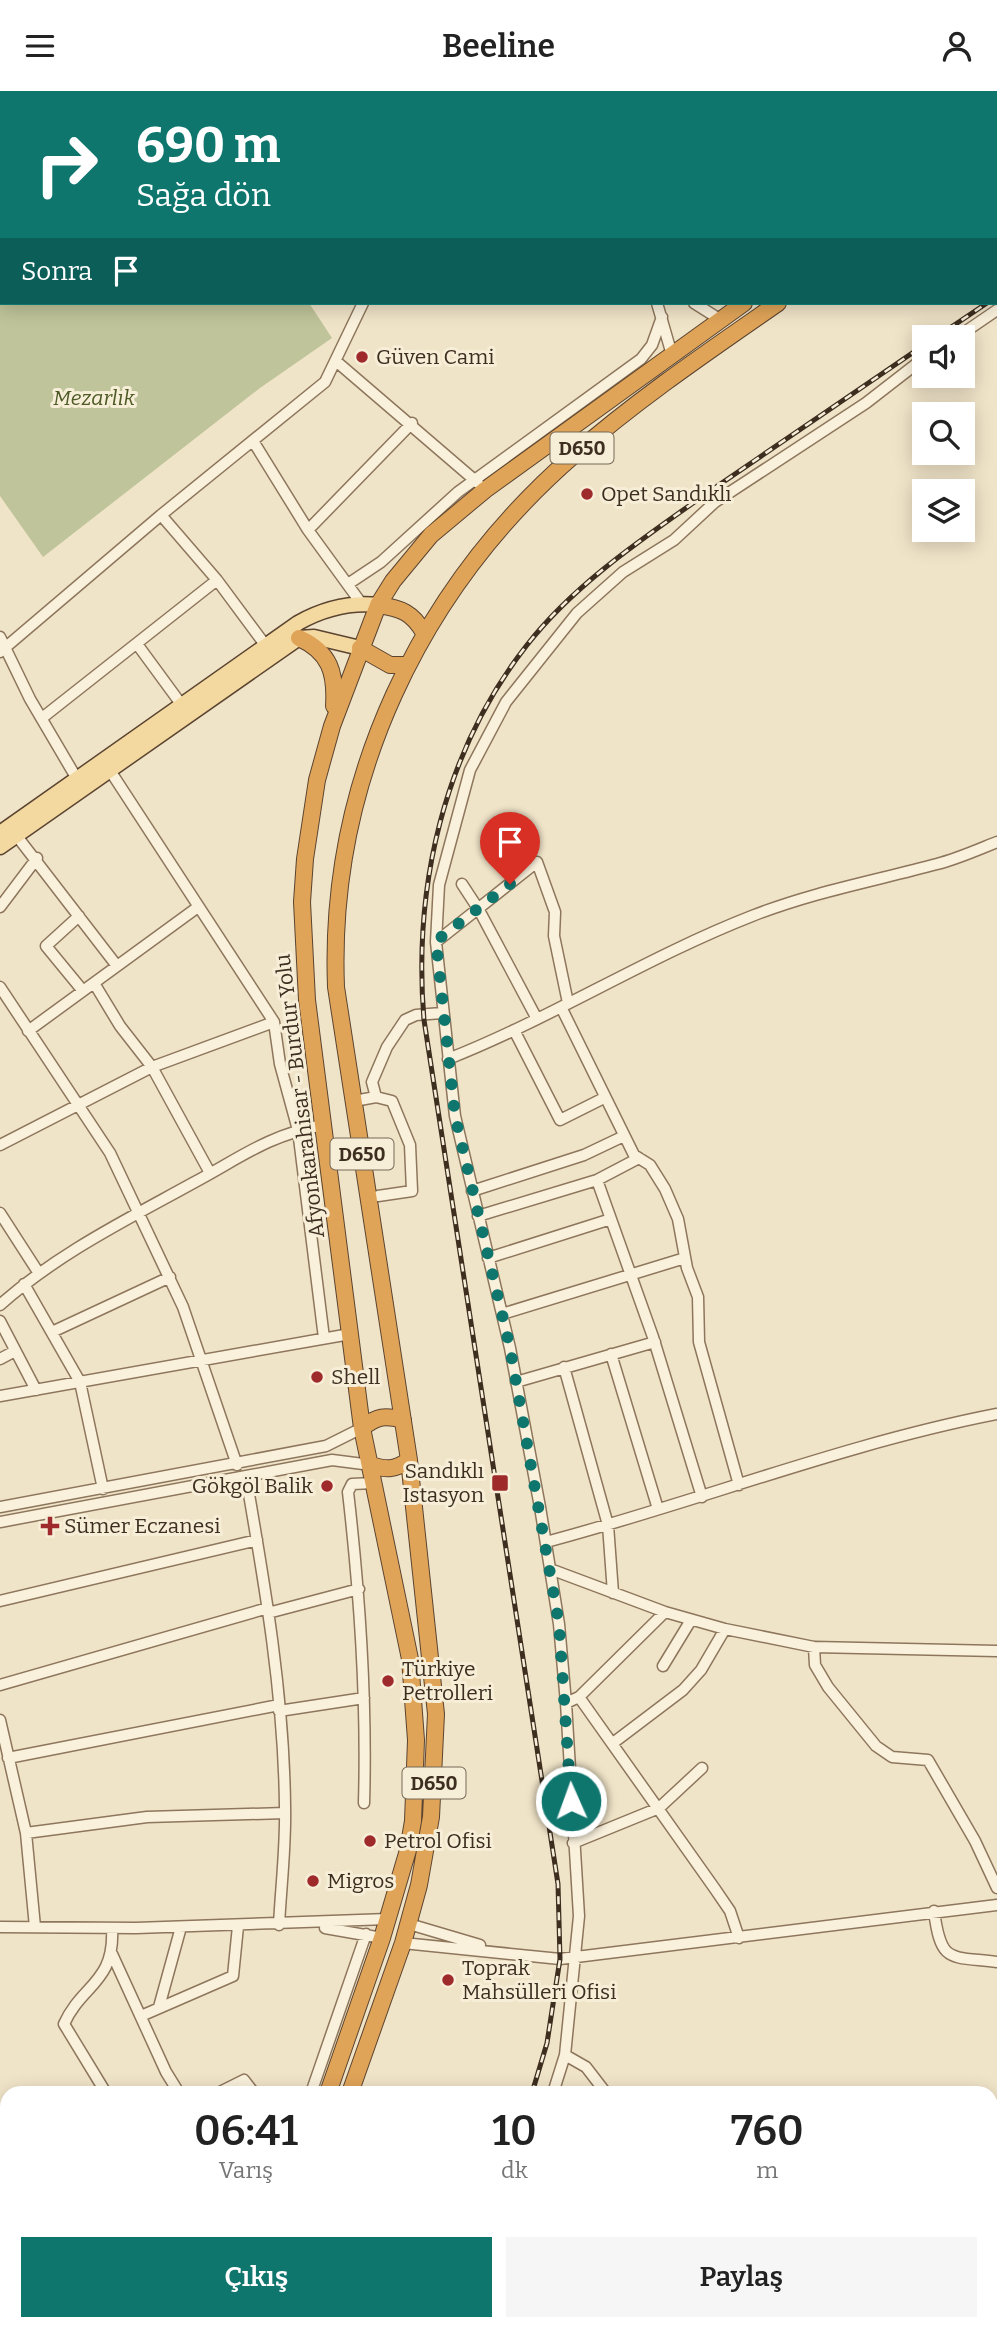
<!DOCTYPE html>
<html lang="tr">
<head>
<meta charset="utf-8">
<style>
  body { margin:0; font-family:Bitter,serif; background:#f6f6f6; color:#222; height:100vh; display:flex; flex-direction:column; font-size:26px; white-space:nowrap }
  * { box-sizing:border-box; margin:0 }
  p { font-size:23px; color:#767676 }
  .icon { flex:none; width:38px; height:38px; fill:none; stroke:currentColor; stroke-width:2; stroke-linecap:round; stroke-linejoin:round }
  .map { position:relative; flex:1; overflow:hidden }
  .drawer { position:absolute; left:0px; top:1995px; width:998px; height:245px; display:flex; flex-direction:column; background:#fff; border-radius:21px 21px 0 0; box-shadow:0 4px 18px #0003 }
  .drawer>* { flex:none }
  .hud { position:absolute; left:0px; top:0px; width:998px; height:214px; box-shadow:0 4px 18px #0003; background:#0f766e; color:#fff; overflow:hidden }
  .fabs { position:absolute; left:912px; top:234px; display:grid; gap:14px }
  .fabs a { display:grid; place-items:center; width:63px; height:63px; border-radius:0px; background:#fff; box-shadow:0 4px 18px #0003; font-size:35px }
  .pin { position:absolute; display:grid; place-items:center; width:60px; height:60px; color:#fff; margin:-72px -30px; border-radius:50% 50% 50% 0; rotate:-45deg; box-shadow:0 0 7px #0007 }
  .pin .icon { rotate:45deg }
  .me { position:absolute; width:77px; margin:-38px; rotate:358deg; stroke-linejoin:round; filter:drop-shadow(0 0 5px #0008) }
  .turn { display:flex; align-items:center; gap:24px; height:147px; padding:0 21px; font-size:32px }
  .turn .icon { width:91px; height:91px; stroke-width:2.5 }
  .turn b { display:block; font-size:49px; line-height:60px }
  .then { display:flex; align-items:center; height:66px; padding:0 21px; background:#0003; gap:14px; font-size:26px }
  .eta { display:flex; justify-content:space-evenly; align-items:center; height:119px; text-align:center }
  .eta b { font-size:42px; font-weight:600; line-height:49px }
  .cta { display:flex; gap:14px; margin-top:auto; padding:14px 21px }
  .cta a { flex:1; height:80px; border-radius:0px; background:#0f766e; color:#fff; font-size:28px; font-weight:600; line-height:80px; text-align:center }
  .cta a+a { background:#f6f6f6; color:#222 }
  header { display:flex; justify-content:space-between; align-items:center; height:91px; padding:0 21px; background:#fff; font-size:32px; font-weight:600 }
  .map>svg:first-child { display:block }
</style>
</head>
<body>
<header><svg class="icon" aria-label="menu" viewBox="0 0 24 24"><path d="M4 6h16M4 12h16M4 18h16"/></svg>Beeline<svg class="icon" aria-label="person" viewBox="0 0 24 24"><circle cx="12" cy="8" r="4"/><path d="M4 21q1-7 8-7t8 7"/></svg></header>
<div class="map">
<svg width="997" height="2240" viewBox="0 0 997 2240">
  <rect width="100%" height="100%" fill="#f0e4c8"/>
  <!-- cemetery -->
  <path fill="#bfc49a" d="M 0,0 L 167,2 L 2,2 L 2,212 L 309,212 L 332,247 L 260,297 L 43,466 L 0,405 Z"/>
  <g fill="none" stroke-linecap="round" stroke-linejoin="round">
    <!-- minor casing -->
    <g stroke="#8d765c" stroke-width="13">
      <path id="minor" d="M 170,0 L 173,2
        M 371,0 L 374,2
        M 474,0 L 477,2
        M 206,2 L 207,0
        M 518,2 L 519,0
        M 961,2 L 964,0
        M 657,212 L 672,264
        M 694,212 L 721,229
        M 956,247 L 997,219
        M 337,271 L 478,392
        M 253,350 L 308,439 L 361,512
        M 308,439 L 412,332
        M 217,489 L 266,555
        M 348,493 L 381,471 L 458,401 L 641,268 L 652,254 L 662,226
        M 0,546 L 30,608 L 77,688
        M 137,553 L 181,613
        M 0,561 L 161,424 L 325,291 L 363,212
        M 42,627 L 217,489 L 161,424
        M 109,678 L 274,931 L 280,973 L 298,1039 L 324,1247
        M 16,744 L 117,875
        M 462,793 L 479,819 L 537,928
        M 0,816 L 37,767
        M 79,825 L 46,855 L 83,900
        M 436,851 L 537,771 L 555,821 L 554,845 L 568,912
        M 94,892 L 120,935 L 152,976 L 210,1082
        M 0,896 L 110,1062 L 183,1216 L 237,1374
        M 561,916 L 634,1064 L 650,1074 L 665,1098 L 678,1128 L 687,1177 L 698,1206 L 699,1251 L 739,1394
        M 514,939 L 560,1029 L 604,1007
        M 28,940 L 198,816
        M 448,968 C 552,927 647,866 752,825 C 813,801 874,790 937,773 C 957,768 977,759 997,751
        M 376,1006 L 372,991 L 387,956 L 405,929 L 416,924 L 442,922
        M 354,1010 L 376,1006 L 392,1010 L 410,1054 L 412,1100 L 378,1105
        M 0,1054 L 152,976 L 274,931
        M 597,1089 L 653,1246 L 702,1406
        M 472,1100 L 584,1064 L 624,1045
        M 0,1122 L 38,1181
        M 478,1125 L 597,1089 L 639,1067
        M 488,1167 L 611,1128
        M 24,1193 L 80,1291 L 103,1398
        M 0,1214 C 57,1163 126,1129 193,1092 C 242,1066 266,1045 323,1034
        M 502,1223 L 685,1167
        M 0,1230 L 36,1299
        M 52,1241 L 170,1186
        M 611,1263 L 658,1418
        M 0,1268 L 15,1260
        M 564,1276 L 608,1434 L 613,1502
        M 516,1291 L 655,1251
        M 0,1305 L 350,1243
        M 246,1386 C 265,1495 284,1605 285,1716 C 286,1755 281,1795 279,1834
        M 0,1416 L 326,1355 L 362,1337
        M 0,1431 L 332,1369 L 371,1374
        M 546,1451 C 697,1411 843,1353 997,1323
        M 550,1478 L 665,1521 L 725,1538 L 814,1556 L 997,1560
        M 0,1510 L 257,1449
        M 268,1522 L 359,1498
        M 814,1556 L 815,1574 L 828,1596 L 876,1655 L 892,1666 L 928,1669 L 975,1750 L 997,1797
        M 663,1575 L 691,1529
        M 0,1594 L 268,1517
        M 579,1606 L 665,1521
        M 566,1612 L 579,1606 L 715,1798 L 730,1820 L 739,1847
        M 279,1620 L 364,1607
        M 0,1629 L 26,1742 L 35,1836
        M 613,1652 L 683,1599 L 701,1579 L 725,1538
        M 8,1667 L 279,1614
        M 364,1712 C 367,1608 360,1505 348,1401 L 352,1393 L 374,1392
        M 26,1742 L 147,1726 L 285,1722
        M 573,1752 L 659,1717 L 702,1677
        M 934,1820 C 941,1873 949,1865 997,1871
        M 409,1833 L 480,1854
        M 0,1836 L 136,1837 L 388,1828
        M 325,1837 L 382,1847
        M 403,1852 L 560,1868 L 997,1814
        M 112,1863 L 166,1981 L 179,2002
        M 159,1916 L 181,1836
        M 141,1925 L 233,1885 L 238,1835
        M 565,1964 L 586,1976 L 606,2002
        M 106,2002 L 64,1933 C 82,1893 115,1892 112,1837
        M 218,2002 L 244,1989 L 254,2002
        M 311,2002 L 366,1843
        M 553,2002 L 565,1964 L 579,1825 L 566,1612 L 559,1533 L 540,1416 L 510,1257 L 455,1025 L 436,851 L 439,794 L 470,679 L 506,611 L 577,522 L 623,481 L 674,449 L 715,411 L 866,312 L 924,267
        M 0,2078 L 7,2081
        M 0,2111 L 7,2113
        M 990,2174 L 997,2169
        M 0,2229 L 7,2220
        M 113,2233 L 121,2240
        M 210,2233 L 215,2240
        M 642,2233 L 645,2240
        M 133,2240 L 139,2233
        M 241,2240 L 242,2233
        M 473,2240 L 475,2233
        M 560,2240 L 566,2233
        M 889,2240 L 896,2233"/>
    </g>
    <!-- major casing -->
    <g stroke="#5b4430" stroke-width="17">
      <path id="major" d="M 0,742 L 298,532 C 323,518 349,511 378,514
        M 0,756 L 299,547 L 314,546 L 360,557"/>
    </g>
    <!-- highway casing -->
    <g stroke="#5b4430" stroke-width="18">
      <path id="highway" d="M 996,28 L 997,27
        M 996,59 L 997,58
        M 378,514 C 401,517 413,522 424,542
        M 299,547 C 330,561 336,582 334,615
        M 360,557 L 390,574 L 406,574
        M 362,1337 C 377,1325 385,1324 403,1329
        M 371,1374 C 387,1379 395,1379 409,1369
        M 328,2002 L 382,1847 L 408,1759 L 413,1730 L 416,1649 L 410,1568 L 362,1337 L 307,909 L 302,811 L 305,768 L 317,689 L 332,635 L 378,514 L 393,490 L 431,444 L 485,399 L 744,212
        M 350,2002 L 403,1852 L 419,1794 L 431,1726 L 436,1623 L 409,1369 L 336,896 C 328,690 420,498 574,364 C 638,308 709,260 778,212
        M 263,2240 L 264,2233
        M 285,2240 L 285,2233"/>
    </g>
    <!-- minor -->
    <use href="#minor" stroke="#faf1dc" stroke-width="10"/>
    <!-- major -->
    <use href="#major" stroke="#f3d9a0" stroke-width="14"/>
    <!-- highway -->
    <use href="#highway" stroke="#e0a458" stroke-width="16"/>
    <!-- rail casing -->
    <g stroke="#3d2e20" stroke-width="5">
      <path id="rail" d="M 996,206 L 997,205
        M 935,247 L 987,212
        M 532,2002 L 547,1952 L 560,1868 L 558,1793 L 424,929 C 413,797 443,661 527,554 C 576,491 648,444 713,398 C 783,350 854,302 924,254
        M 453,2240 L 455,2233"/>
    </g>
    <!-- rail -->
    <use href="#rail" stroke="#f7eed8" stroke-width="2.5" stroke-dasharray="8" stroke-linecap="butt"/>
  </g>
  <g fill="none" stroke-linecap="round" stroke-linejoin="round">
    <!-- route -->
    <path stroke="#0f766e" stroke-width="12" stroke-dasharray="0 21.6" d="M 510,793 L 436,850 L 455,1025 L 510,1257 L 559,1533 L 571,1710"/>
  </g>
  <!-- markers -->
  <g fill="#9e2a2b" stroke="#f7eed8" stroke-width="2.5">
    <circle cx="362" cy="266" r="7"/>
    <circle cx="587" cy="403" r="7"/>
    <circle cx="317" cy="1286" r="7"/>
    <rect x="491" y="1383" width="18" height="18" rx="3.5"/>
    <circle cx="327" cy="1395" r="7"/>
    <path d="M46.5 1424.5h7v7h7v7h-7v7h-7v-7h-7v-7h7z"/>
    <circle cx="388" cy="1590" r="7"/>
    <circle cx="370" cy="1750" r="7"/>
    <circle cx="313" cy="1790" r="7"/>
    <circle cx="448" cy="1889" r="7"/>
  </g>
  <g text-anchor="middle" stroke-width="6" stroke-linejoin="round" paint-order="stroke">
    <!-- shield labels -->
    <g fill="#f7eed8" stroke="#756857" stroke-width="2">
      <rect x="550.5" y="341.5" width="63" height="31" rx="5"/>
      <rect x="330.5" y="1047.5" width="63" height="31" rx="5"/>
      <rect x="402.5" y="1676.5" width="63" height="31" rx="5"/>
    </g>
    <g font-size="19" font-weight="bold" fill="#3d2e20">
      <text x="582" y="364">D650</text>
      <text x="362" y="1070">D650</text>
      <text x="434" y="1699">D650</text>
    </g>
    <!-- poi labels -->
    <g font-size="21" fill="#3d2e20" stroke="#f7eed8" text-anchor="start">
      <text x="376" y="273">Güven Cami</text>
      <text x="601" y="410">Opet Sandıklı</text>
      <text x="331" y="1293">Shell</text>
      <text x="484" y="1387" text-anchor="end">Sandıklı<tspan x="484" dy="24">Istasyon</tspan></text>
      <text x="313" y="1402" text-anchor="end">Gökgöl Balik</text>
      <text x="64" y="1442">Sümer Eczanesi</text>
      <text x="402" y="1585">Türkiye<tspan x="402" dy="24">Petrolleri</tspan></text>
      <text x="384" y="1757">Petrol Ofisi</text>
      <text x="327" y="1797">Migros</text>
      <text x="462" y="1884">Toprak<tspan x="462" dy="24">Mahsülleri Ofisi</tspan></text>
    </g>
    <!-- park labels -->
    <g font-size="21" font-style="italic" fill="#4d5a26" stroke="#f7eed8">
      <text x="94" y="314">Mezarlık</text>
    </g>
    <!-- street labels -->
    <g font-size="21" fill="#3d2e20" stroke="#f7eed8">
      <text transform="translate(300 1005) rotate(-97)" y="7">Afyonkarahisar - Burdur Yolu</text>
    </g>
  </g>
</svg>
<div class="fabs">
<a><svg class="icon" aria-label="sound" viewBox="0 0 24 24"><path d="M4 9h4l5-4v14l-5-4H4zM17 9q2 3 0 6"/></svg></a>
<a><svg class="icon" aria-label="search" viewBox="0 0 24 24"><circle cx="10" cy="10" r="6"/><path d="M15 15l6 6"/></svg></a>
<a><svg class="icon" aria-label="layers" viewBox="0 0 24 24"><path d="M12 4l9 5-9 5-9-5zM3 14l9 5 9-5"/></svg></a>
</div>
<div class="pin" style="left:510px;top:793px;background:#d93025"><svg class="icon" aria-label="arrive" viewBox="0 0 24 24"><path d="M6 21V4h12l-3 4 3 4H6"/></svg></div>
<svg class="me" style="left:571px;top:1710px" viewBox="-20 -20 40 40"><circle r="17" fill="#0f766e" stroke="#fff" stroke-width="3"/><path d="M0-11L8 9 0 5-8 9z" fill="#fff"/></svg>
<div class="hud">
<div class="turn"><svg class="icon" aria-label="right" viewBox="0 0 24 24"><path d="M7 20v-9h11M14 6l5 5-5 5"/></svg><div><b>690 m</b>Sağa dön</div></div>
<div class="then">Sonra<svg class="icon" aria-label="arrive" viewBox="0 0 24 24"><path d="M6 21V4h12l-3 4 3 4H6"/></svg></div>
</div>
<section class="drawer">
<div class="eta">
<div><b>06:41</b><p>Varış</p></div>
<div><b>10</b><p>dk</p></div>
<div><b>760</b><p>m</p></div>
</div>
<div class="cta"><a>Çıkış</a><a>Paylaş</a></div>
</section>
</div>
</body>
</html>
